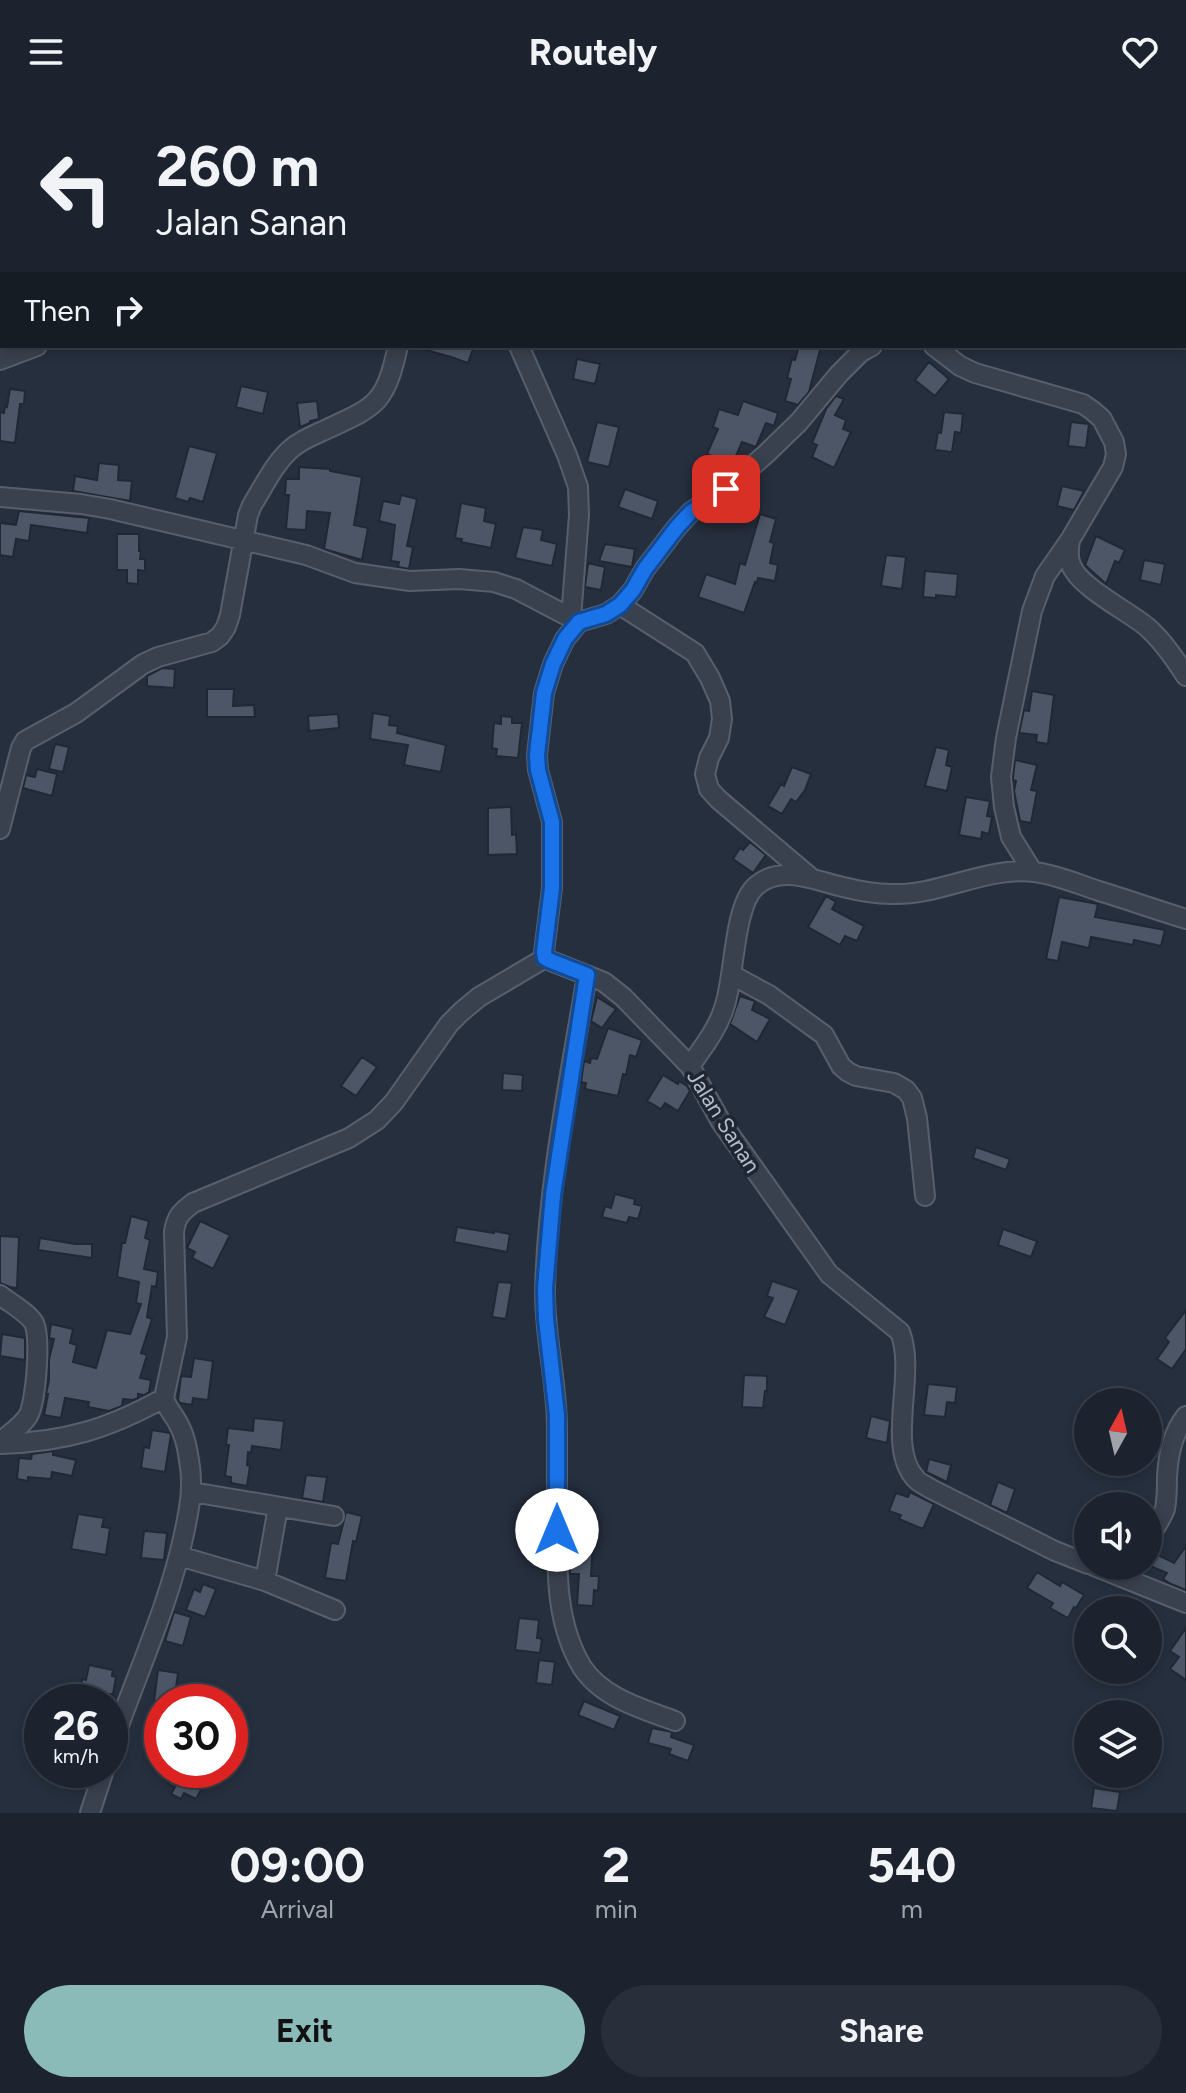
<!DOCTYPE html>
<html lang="en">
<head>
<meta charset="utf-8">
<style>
  body { margin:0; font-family:Figtree,sans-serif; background:#292f3a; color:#f1f3f6; height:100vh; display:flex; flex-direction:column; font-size:30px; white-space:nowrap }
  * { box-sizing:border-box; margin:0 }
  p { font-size:26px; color:#a0a4aa }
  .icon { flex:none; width:44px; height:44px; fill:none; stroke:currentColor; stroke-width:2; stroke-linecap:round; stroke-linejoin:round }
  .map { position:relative; height:1709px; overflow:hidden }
  .details { display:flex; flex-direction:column; background:#1c232e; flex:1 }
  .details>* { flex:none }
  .hud { position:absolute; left:0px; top:0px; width:1186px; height:244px; box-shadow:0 4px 12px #0003,0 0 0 2px #3a404a; background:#1c232e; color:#f1f3f6; overflow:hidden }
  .needle { width:52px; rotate:8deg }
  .fabs { position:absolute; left:1074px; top:1284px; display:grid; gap:16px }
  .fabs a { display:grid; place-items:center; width:88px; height:88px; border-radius:50%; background:#1c232e; box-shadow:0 4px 12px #0003,0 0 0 2px #3a404a; font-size:40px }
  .speed { position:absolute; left:24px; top:1580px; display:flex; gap:16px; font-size:40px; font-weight:700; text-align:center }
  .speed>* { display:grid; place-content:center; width:104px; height:104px; border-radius:50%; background:#1c232e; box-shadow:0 4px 12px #0003,0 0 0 2px #3a404a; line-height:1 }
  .speed small { font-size:20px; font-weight:400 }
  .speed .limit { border:12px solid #d22; background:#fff; color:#111 }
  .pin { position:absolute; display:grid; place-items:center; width:68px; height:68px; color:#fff; margin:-34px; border-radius:16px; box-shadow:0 4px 12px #0006 }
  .me { position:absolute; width:88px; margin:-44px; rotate:0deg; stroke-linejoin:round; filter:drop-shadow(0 0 6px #0008) }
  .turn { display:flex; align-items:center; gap:28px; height:168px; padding:0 24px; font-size:36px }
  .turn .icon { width:104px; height:104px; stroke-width:2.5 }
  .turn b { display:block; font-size:56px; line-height:68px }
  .then { display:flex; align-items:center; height:76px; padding:0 24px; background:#0003; gap:16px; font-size:30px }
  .eta { display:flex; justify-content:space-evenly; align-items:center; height:136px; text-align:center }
  .eta b { font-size:48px; font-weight:700; line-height:56px }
  .primary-button { display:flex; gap:16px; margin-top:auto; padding:16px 24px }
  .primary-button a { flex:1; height:92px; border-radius:48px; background:#8bbbb9; color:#111; font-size:32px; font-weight:700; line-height:92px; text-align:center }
  .primary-button a+a { background:#292f3a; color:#f1f3f6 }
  header { display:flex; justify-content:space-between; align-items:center; height:104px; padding:0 24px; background:#1c232e; font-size:36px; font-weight:700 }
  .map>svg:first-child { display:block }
</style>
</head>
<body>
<header><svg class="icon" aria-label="menu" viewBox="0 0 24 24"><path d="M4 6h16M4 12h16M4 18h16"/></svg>Routely<svg class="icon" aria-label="heart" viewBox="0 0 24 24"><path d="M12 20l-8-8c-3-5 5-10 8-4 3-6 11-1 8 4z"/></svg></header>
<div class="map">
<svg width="1186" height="1709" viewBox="0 0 1186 1709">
  <rect width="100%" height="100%" fill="#262f3e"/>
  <!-- building -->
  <path fill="#4c5666" stroke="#212835" stroke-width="2" d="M 426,242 L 474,242 L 468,259 L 451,253 L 426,246 Z
    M 799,242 L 821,242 L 809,288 L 798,301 L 785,297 L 791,275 L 787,274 L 792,255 L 795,256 Z
    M 577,255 L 600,260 L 595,280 L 573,275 Z
    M 929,258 L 949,275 L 935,292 L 915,276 Z
    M 241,282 L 268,288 L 263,310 L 236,303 Z
    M 10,285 L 25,287 L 24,300 L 20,300 L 15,339 L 0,337 L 0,308 L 4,309 L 5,302 L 7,303 Z
    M 836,292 L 844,295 L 835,311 L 846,316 L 843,325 L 851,328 L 834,364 L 812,353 L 817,341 L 812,339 L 826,305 Z
    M 317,297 L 319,315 L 310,317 L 310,319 L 300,323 L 297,299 Z
    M 743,297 L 778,309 L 774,322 L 766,319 L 756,343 L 742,338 L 732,361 L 707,350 L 718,325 L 713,323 L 719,305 L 738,311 Z
    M 944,308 L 963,310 L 961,329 L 955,328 L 952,348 L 935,346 L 938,328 L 941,329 Z
    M 597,318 L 619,323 L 609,363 L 587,358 Z
    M 1071,318 L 1089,320 L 1086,344 L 1068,342 Z
    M 189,342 L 217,349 L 203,398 L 190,394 L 188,398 L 175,394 Z
    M 99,359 L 119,361 L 118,376 L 132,377 L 130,397 L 73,387 L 75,372 L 97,376 Z
    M 299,363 L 330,365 L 330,367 L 362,373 L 354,421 L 368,424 L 362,456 L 324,445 L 330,409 L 307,407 L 306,426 L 286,425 L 289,391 L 285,391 L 286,375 L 299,375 Z
    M 1062,382 L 1084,387 L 1074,406 L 1057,402 Z
    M 625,385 L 658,397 L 652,415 L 618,403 Z
    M 401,391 L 417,395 L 407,442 L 413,443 L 409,465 L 398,463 L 399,458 L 391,457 L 395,421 L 379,417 L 383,397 L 399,400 Z
    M 461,399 L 486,404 L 484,417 L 496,420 L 491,444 L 461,438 L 462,435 L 455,434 Z
    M 19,407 L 89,414 L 87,429 L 31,421 L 29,437 L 16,435 L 13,453 L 0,451 L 0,419 L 16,421 Z
    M 760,410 L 776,415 L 770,438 L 774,439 L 770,459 L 778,461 L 775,477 L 758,474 L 757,479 L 755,478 L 744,509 L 698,493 L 706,470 L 735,480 L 740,459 L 745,461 Z
    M 523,423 L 543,426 L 541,436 L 557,440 L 552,462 L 515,454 Z
    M 117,430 L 139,430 L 139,447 L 141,447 L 140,455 L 145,455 L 145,467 L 138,466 L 138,480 L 127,479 L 127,466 L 117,466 Z
    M 1096,432 L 1125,446 L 1119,459 L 1115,457 L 1106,480 L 1085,461 Z
    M 605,440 L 635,445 L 632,463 L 599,457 Z
    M 886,451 L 906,453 L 902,485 L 881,482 Z
    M 1144,456 L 1165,460 L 1161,481 L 1140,476 Z
    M 588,459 L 605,463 L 601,486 L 585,483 Z
    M 925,467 L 958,470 L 956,493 L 936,491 L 936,494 L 923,493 Z
    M 162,564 L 175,565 L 174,584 L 147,582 L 147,572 Z
    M 207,585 L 234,585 L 233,602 L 254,601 L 255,613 L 207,613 Z
    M 1032,587 L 1054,591 L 1048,640 L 1036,638 L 1037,631 L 1019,629 L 1024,606 L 1029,607 Z
    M 373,609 L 390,612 L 389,621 L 398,622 L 397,629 L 446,641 L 441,668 L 404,661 L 408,641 L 370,635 Z
    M 338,610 L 339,624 L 309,627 L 308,612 Z
    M 501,612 L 512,613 L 512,619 L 522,619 L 518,654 L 496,652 L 497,645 L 492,644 L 494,619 L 501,620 Z
    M 55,640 L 69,643 L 63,668 L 49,665 Z
    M 936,643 L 949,646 L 946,661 L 952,663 L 947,687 L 925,682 Z
    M 1015,656 L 1037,661 L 1031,686 L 1037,687 L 1031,719 L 1020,717 L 1014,687 L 1016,677 L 1013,676 L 1013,673 Z
    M 792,663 L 811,670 L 805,686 L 796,698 L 791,695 L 782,710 L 768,702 L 781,680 L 784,682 Z
    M 37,665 L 57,670 L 52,692 L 23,684 L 26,671 L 35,673 Z
    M 966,693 L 990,697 L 987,712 L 992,713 L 989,730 L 982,728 L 981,735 L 959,731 Z
    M 511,703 L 512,731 L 516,730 L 517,750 L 488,751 L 488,704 Z
    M 750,738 L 766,751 L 753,769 L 733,755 L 740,744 L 743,746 Z
    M 826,792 L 836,798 L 832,805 L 864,822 L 857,837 L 845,832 L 840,841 L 808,823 Z
    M 1059,793 L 1098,800 L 1095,813 L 1165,826 L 1161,842 L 1134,836 L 1133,841 L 1091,833 L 1089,844 L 1062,838 L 1058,857 L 1046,855 Z
    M 740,892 L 755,897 L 752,906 L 770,915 L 757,938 L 730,920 Z
    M 597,893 L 616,905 L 602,924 L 591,917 Z
    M 608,924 L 642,936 L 636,953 L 630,951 L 626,971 L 623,970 L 618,992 L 585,985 L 586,979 L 581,978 L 584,957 L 590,959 L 591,954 L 597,955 Z
    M 362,953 L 377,963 L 356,992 L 341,982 Z
    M 503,969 L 523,971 L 522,987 L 502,986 Z
    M 663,971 L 678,980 L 679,977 L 687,982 L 690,987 L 678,1007 L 665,999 L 661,1005 L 647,997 Z
    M 976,1043 L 1010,1055 L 1006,1066 L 973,1054 Z
    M 615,1090 L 635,1095 L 634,1100 L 642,1102 L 638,1115 L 629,1113 L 627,1119 L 602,1113 L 605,1102 L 611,1104 Z
    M 131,1112 L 149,1117 L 145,1134 L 150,1136 L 144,1165 L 158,1168 L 156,1183 L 152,1182 L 147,1213 L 152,1215 L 141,1249 L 147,1251 L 140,1274 L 151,1276 L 149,1288 L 144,1291 L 138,1290 L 138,1294 L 133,1296 L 123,1295 L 122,1302 L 109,1307 L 88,1303 L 89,1298 L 65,1294 L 61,1314 L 44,1311 L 48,1290 L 46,1290 L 49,1276 L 49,1255 L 54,1235 L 49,1234 L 51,1220 L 73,1225 L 70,1239 L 77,1241 L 73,1258 L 96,1264 L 107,1226 L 130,1230 L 141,1200 L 136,1199 L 139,1178 L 117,1173 L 122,1139 L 125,1139 Z
    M 200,1117 L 230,1131 L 213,1165 L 192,1154 L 195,1148 L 187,1144 Z
    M 457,1123 L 494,1129 L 494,1127 L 510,1130 L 507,1148 L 454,1138 Z
    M 1003,1125 L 1037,1137 L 1031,1153 L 998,1141 Z
    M 0,1132 L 19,1133 L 17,1184 L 10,1183 L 0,1179 Z
    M 40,1134 L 75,1140 L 92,1140 L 92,1154 L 38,1146 Z
    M 772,1177 L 799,1186 L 785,1221 L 764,1213 L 773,1194 L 767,1192 Z
    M 498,1178 L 512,1179 L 506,1215 L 492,1213 Z
    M 1186,1206 L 1186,1245 L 1172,1265 L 1157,1255 L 1169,1238 L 1165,1234 Z
    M 2,1230 L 25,1234 L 25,1256 L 0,1252 Z
    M 194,1254 L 213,1257 L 208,1296 L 193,1294 L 192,1301 L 180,1299 L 178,1296 L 181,1272 L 191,1273 Z
    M 744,1271 L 767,1272 L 767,1287 L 765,1287 L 763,1304 L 742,1303 Z
    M 928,1280 L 957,1283 L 955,1299 L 947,1298 L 945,1313 L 924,1311 Z
    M 871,1312 L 890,1317 L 887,1339 L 866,1334 Z
    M 254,1314 L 284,1317 L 281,1346 L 252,1342 L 251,1349 L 248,1348 L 247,1361 L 250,1362 L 247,1382 L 231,1379 L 231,1373 L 225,1372 L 229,1341 L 226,1341 L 228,1324 L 253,1327 Z
    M 152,1326 L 170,1329 L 171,1331 L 165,1368 L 141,1364 L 144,1343 L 149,1344 Z
    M 53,1347 L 53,1351 L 76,1356 L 72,1372 L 52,1368 L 51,1375 L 28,1373 L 28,1377 L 17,1375 L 19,1354 L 31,1355 L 32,1350 Z
    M 929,1355 L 951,1361 L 947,1378 L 926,1368 Z
    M 306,1371 L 327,1373 L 323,1398 L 302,1394 Z
    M 998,1378 L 1015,1385 L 1007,1409 L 990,1401 Z
    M 910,1388 L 934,1400 L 923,1425 L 899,1415 L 901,1411 L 889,1407 L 896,1389 L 908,1393 Z
    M 346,1408 L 362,1412 L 356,1438 L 353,1437 L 346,1477 L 325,1474 L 331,1439 L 338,1440 Z
    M 78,1410 L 104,1414 L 102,1423 L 110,1424 L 106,1451 L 71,1445 Z
    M 144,1427 L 167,1429 L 164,1456 L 141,1454 Z
    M 569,1436 L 593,1437 L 591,1472 L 599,1472 L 598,1487 L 594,1486 L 593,1502 L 577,1501 L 579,1470 L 570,1470 Z
    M 1186,1442 L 1186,1486 L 1171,1480 L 1163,1475 L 1167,1469 L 1150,1462 L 1156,1450 L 1174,1459 Z
    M 1037,1468 L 1060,1482 L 1062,1478 L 1084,1491 L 1076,1504 L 1074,1503 L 1068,1514 L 1050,1504 L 1053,1499 L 1027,1484 Z
    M 203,1480 L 216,1485 L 205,1513 L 186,1506 L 194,1485 L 200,1488 Z
    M 174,1508 L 191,1513 L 183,1542 L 165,1537 Z
    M 519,1514 L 539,1516 L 537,1534 L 542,1535 L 540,1549 L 515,1546 Z
    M 1186,1524 L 1186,1576 L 1170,1565 L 1179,1553 L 1170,1547 Z
    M 539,1556 L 555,1558 L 552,1581 L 536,1579 Z
    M 89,1561 L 113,1566 L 112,1572 L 116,1573 L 113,1590 L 109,1590 L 107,1598 L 78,1598 L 82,1575 L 86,1576 Z
    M 158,1566 L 178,1569 L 174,1598 L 154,1597 Z
    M 584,1597 L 620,1612 L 614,1626 L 578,1611 Z
    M 652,1624 L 672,1628 L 671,1633 L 694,1641 L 688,1657 L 669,1650 L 671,1645 L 648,1639 Z
    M 175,1666 L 206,1666 L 201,1678 L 204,1680 L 196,1695 L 184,1689 L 181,1695 L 171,1690 L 175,1683 L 168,1680 Z
    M 1094,1684 L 1120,1688 L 1117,1707 L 1091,1704 Z"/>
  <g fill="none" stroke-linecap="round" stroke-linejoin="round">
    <!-- minor casing -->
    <g stroke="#585f6c" stroke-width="22">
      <path id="minor" d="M 209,0 L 209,2
        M 409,0 L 409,2
        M 1075,0 L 1075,2
        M 26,2 L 28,0
        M 1107,2 L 1109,0
        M 0,26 L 2,25
        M 519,242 L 567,351 L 578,383 L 579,411 L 571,514
        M 872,242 L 861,248 L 839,270 L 799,318 L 766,350 L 726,385 L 691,408 L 677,423 L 645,465 L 633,486 L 620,501 L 606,510 L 579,518 L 565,535 L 553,560 L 544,589 L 537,651 L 538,666 L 552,718 L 552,784 L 544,848 L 545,854 L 551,857 L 604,878 L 623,893 L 690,962 L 721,1018 L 829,1170 L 900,1228 C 917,1270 885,1343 916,1375 C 919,1379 927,1382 931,1385 L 1055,1447 L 1088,1460
        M 934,242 L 960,262 L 975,269 L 1083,300 L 1093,307 L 1102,315 L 1114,338 L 1116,350 L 1113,363 L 1070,436 C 1069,445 1067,452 1071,461 C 1079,483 1128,507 1147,523 C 1163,537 1175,555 1186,572
        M 0,256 L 37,242
        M 0,393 L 81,400 L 110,405 L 306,451 L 355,469 L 410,477 L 459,475 L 494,478 L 516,485 L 579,518
        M 620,501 L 695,549 L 710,574 L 720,597 L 722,615 L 719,634 L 709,654 L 705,670 L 709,685 L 718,695 L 810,773
        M 0,725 L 21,644 L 25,637 L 76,609 L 143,560 L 158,553 L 212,538 L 220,532 L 226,523 L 230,511 L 248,411 L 252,401 C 264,382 275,358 292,344 C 301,336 314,331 325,326 C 377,302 385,300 398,242
        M 1033,768 L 1011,733 L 1004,703 L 1001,673 L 1006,634 L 1032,507 L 1045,472 L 1070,436
        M 587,871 C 570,974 548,1079 545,1184 C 544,1231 557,1277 557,1324 C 557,1356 557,1388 557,1421 C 557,1469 556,1520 582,1563 C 602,1594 643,1605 675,1617
        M 732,871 L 769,891 L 824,931 L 841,962 L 848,968 L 856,972 L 894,979 L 906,986 L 912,994 L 917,1014 L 925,1092
        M 690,962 C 703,943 717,926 724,904 C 735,874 733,802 756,782 C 781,760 816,777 843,783 C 859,787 876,790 891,790 C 940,792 986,762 1035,768 C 1057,771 1078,780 1099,787 C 1128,796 1157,806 1186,815
        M 0,1191 C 10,1199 27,1208 34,1219 C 41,1233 36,1299 28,1312 C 22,1322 8,1331 0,1338
        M 0,1340 C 65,1338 108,1325 164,1294
        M 192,1388 L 334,1412
        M 1148,1433 C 1155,1424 1161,1416 1165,1405 C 1167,1395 1167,1384 1167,1373 C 1168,1353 1173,1328 1186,1312
        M 179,1452 L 265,1477 L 335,1506
        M 1094,1462 L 1186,1499
        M 265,1477 L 278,1403
        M 110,1647 C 134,1575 168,1505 184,1430 C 189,1407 193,1386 190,1363 C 188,1349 186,1334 179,1321 C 175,1312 167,1305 164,1294 L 177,1233 L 174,1128 C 176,1113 181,1108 193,1099 L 349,1034 L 377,1016 L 394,998 L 449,920 L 461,908 L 479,893 L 545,854
        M 90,1709 L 104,1666"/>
    </g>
    <!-- minor -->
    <use href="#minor" stroke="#3a414e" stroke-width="18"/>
  </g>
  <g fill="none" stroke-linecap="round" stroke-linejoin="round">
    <!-- route casing -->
    <g stroke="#114b97" stroke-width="20">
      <path id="route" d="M 557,1426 L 557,1311 L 546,1215 L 545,1184 L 553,1091 L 587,871 L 551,857 L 545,854 L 544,848 L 552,784 L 552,718 L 538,666 L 537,651 L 544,589 L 553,560 L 565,535 L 579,518 L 606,510 L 620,501 L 633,486 L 645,465 L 677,423 L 691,408 L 726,385"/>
    </g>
    <!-- route -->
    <use href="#route" stroke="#1a73e8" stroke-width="14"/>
  </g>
  <g text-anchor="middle" stroke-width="7" stroke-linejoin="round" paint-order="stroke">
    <!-- street labels -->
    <g font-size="22" fill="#b6bcc9" stroke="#1f2633">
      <text transform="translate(724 1017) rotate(58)" y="8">Jalan Sanan</text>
    </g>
  </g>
</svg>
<div class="fabs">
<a><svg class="needle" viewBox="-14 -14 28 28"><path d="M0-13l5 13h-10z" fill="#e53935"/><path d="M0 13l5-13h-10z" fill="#a0a4aa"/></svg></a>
<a><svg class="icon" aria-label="sound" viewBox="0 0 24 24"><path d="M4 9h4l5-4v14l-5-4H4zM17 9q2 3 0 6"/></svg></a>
<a><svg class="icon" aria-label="search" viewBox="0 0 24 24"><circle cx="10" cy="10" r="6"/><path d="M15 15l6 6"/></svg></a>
<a><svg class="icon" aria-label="layers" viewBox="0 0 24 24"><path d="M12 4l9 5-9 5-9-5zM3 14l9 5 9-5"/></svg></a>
</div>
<div class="speed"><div>26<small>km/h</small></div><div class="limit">30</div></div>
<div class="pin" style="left:726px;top:385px;background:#d93025"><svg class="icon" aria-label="arrive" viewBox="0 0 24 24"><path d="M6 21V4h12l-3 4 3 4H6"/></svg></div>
<svg class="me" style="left:557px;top:1426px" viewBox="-20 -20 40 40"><circle r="19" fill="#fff"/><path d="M0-13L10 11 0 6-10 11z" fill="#1a73e8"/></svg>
<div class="hud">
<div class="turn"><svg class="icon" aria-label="left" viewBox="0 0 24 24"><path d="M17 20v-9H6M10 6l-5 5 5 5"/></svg><div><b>260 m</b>Jalan Sanan</div></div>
<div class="then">Then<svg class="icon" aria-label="right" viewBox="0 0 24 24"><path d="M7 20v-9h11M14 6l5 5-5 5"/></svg></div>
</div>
</div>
<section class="details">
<div class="eta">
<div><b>09:00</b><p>Arrival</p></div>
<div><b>2</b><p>min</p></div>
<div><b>540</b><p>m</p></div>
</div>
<div class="primary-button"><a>Exit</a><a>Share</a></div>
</section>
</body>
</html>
